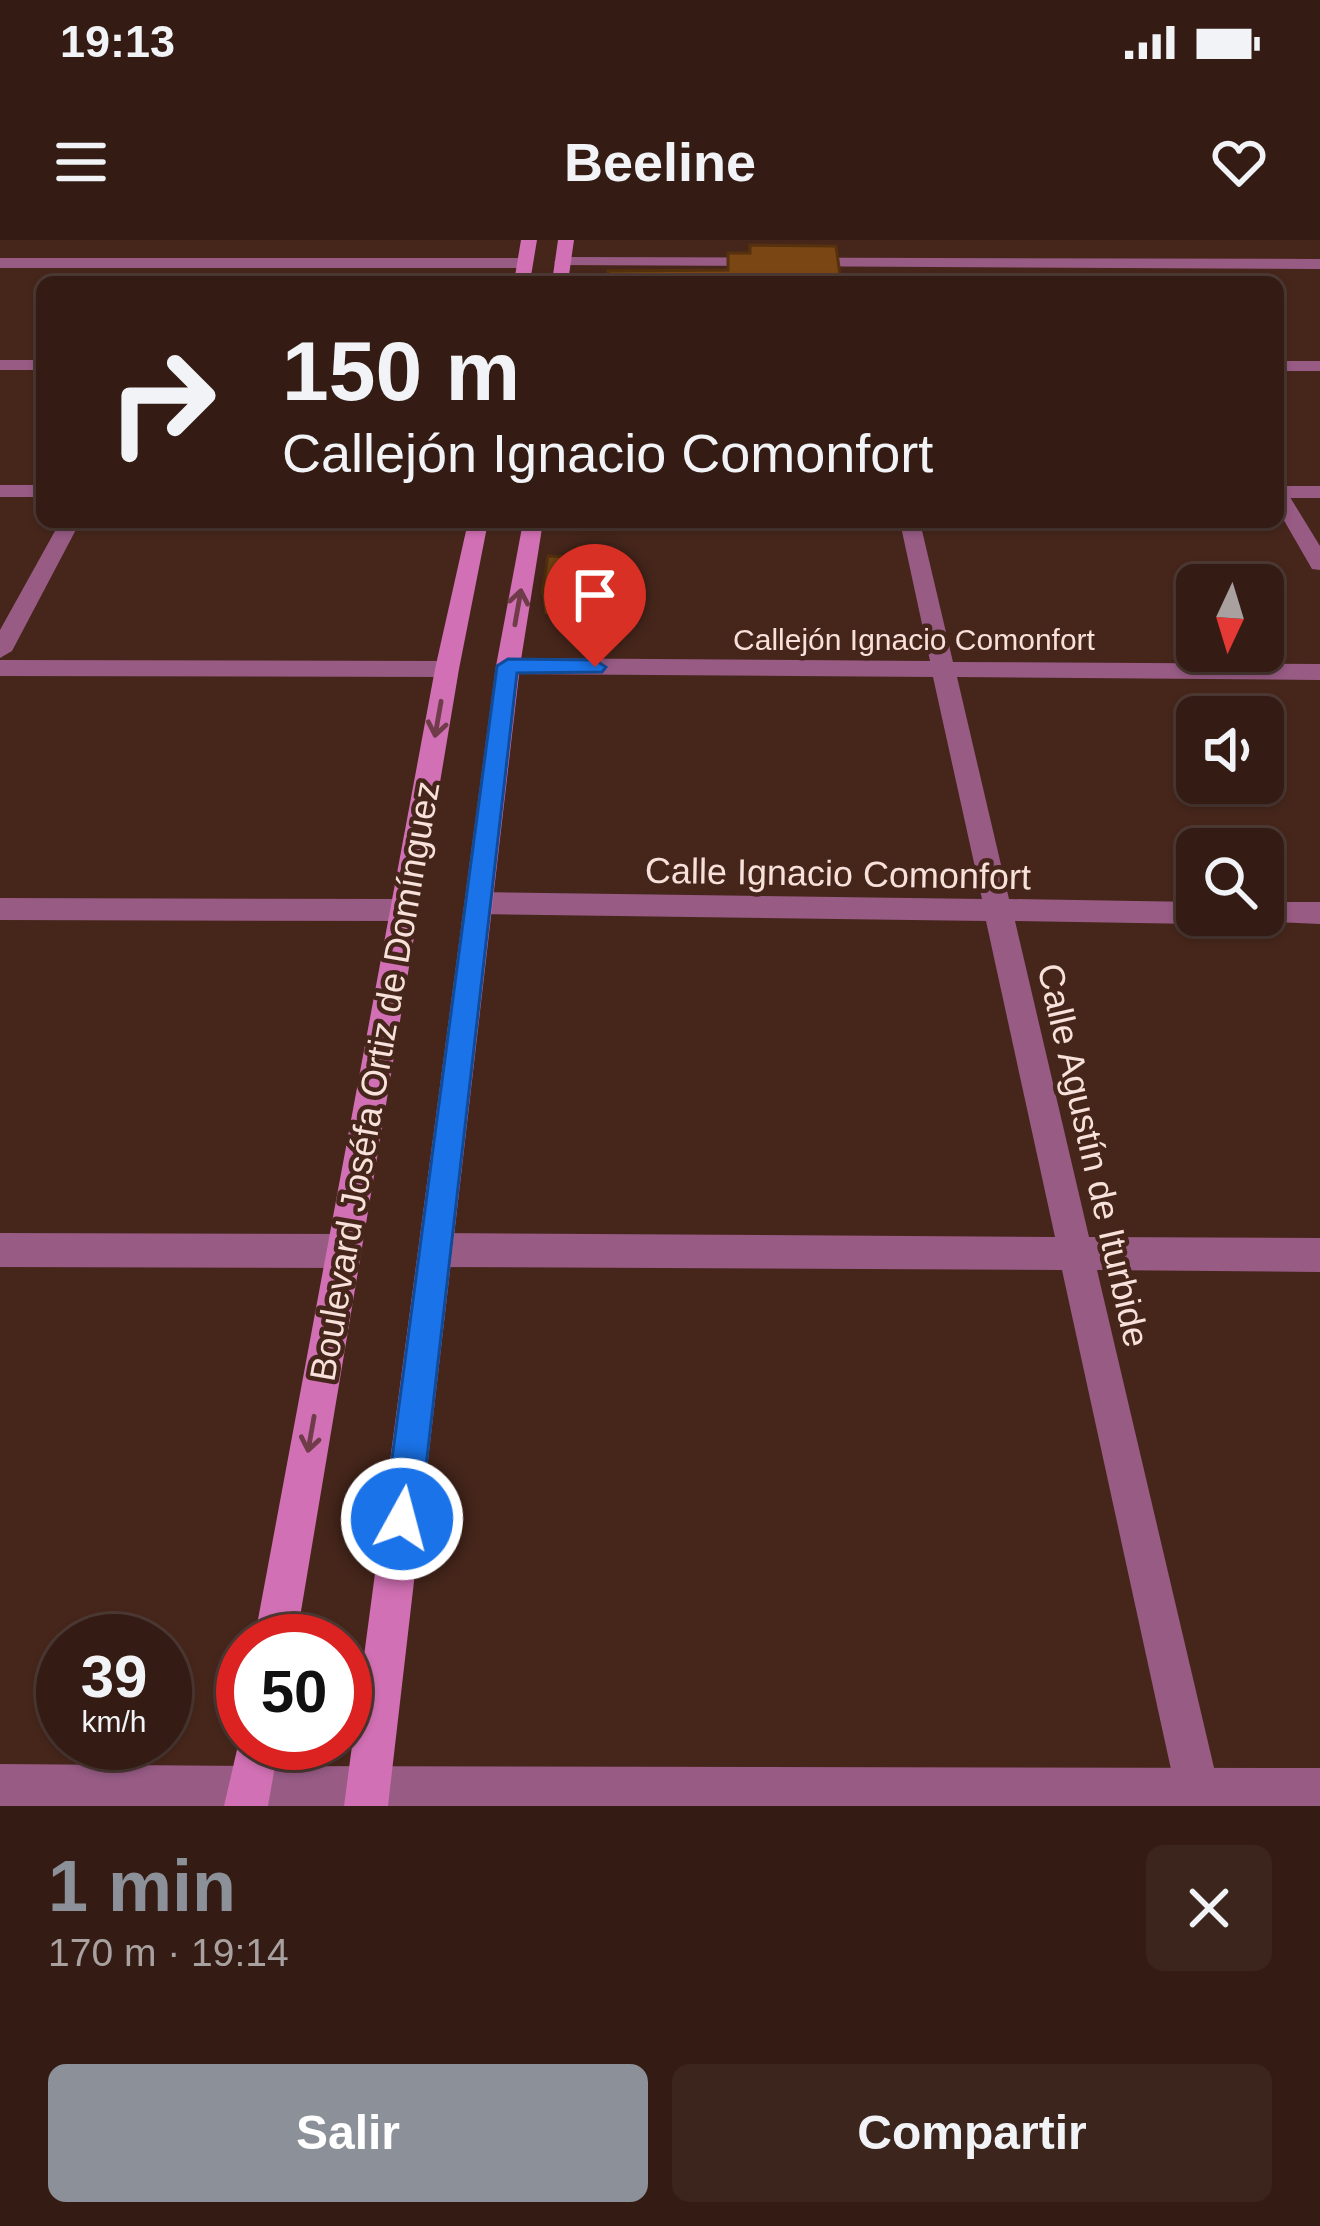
<!DOCTYPE html>
<html lang="es">
<head>
<meta charset="utf-8">
<style>
  body { margin:0; font-family:Helvetica,sans-serif; background:#3c251d; color:#f1f3f6; height:100vh; display:flex; flex-direction:column; font-size:45px; white-space:nowrap }
  * { box-sizing:border-box; margin:0 }
  p { font-size:39px; color:#a9a1a0 }
  .icon { flex:none; width:66px; height:66px; fill:none; stroke:currentColor; stroke-width:2; stroke-linecap:round; stroke-linejoin:round }
  .map { position:relative; height:1566px; overflow:hidden }
  .sheet { display:flex; flex-direction:column; background:#341c14; flex:1 }
  .sheet>* { flex:none }
  .banner { position:absolute; left:36px; top:36px; width:1248px; height:252px; border-radius:18px; box-shadow:0 3px 9px #0004,0 0 0 3px #4e3a34; background:#341c14; color:#f1f3f6; overflow:hidden }
  .needle { width:78px; rotate:184deg }
  .fabs { position:absolute; left:1176px; top:324px; display:grid; gap:24px }
  .fabs a { display:grid; place-items:center; width:108px; height:108px; border-radius:18px; background:#341c14; box-shadow:0 3px 9px #0004,0 0 0 3px #4e3a34; font-size:60px }
  .speed { position:absolute; left:36px; top:1374px; display:flex; gap:24px; font-size:60px; font-weight:700; text-align:center }
  .speed>* { display:grid; place-content:center; width:156px; height:156px; border-radius:50%; background:#341c14; box-shadow:0 3px 9px #0004,0 0 0 3px #4e3a34; line-height:1 }
  .speed small { font-size:30px; font-weight:400 }
  .speed .limit { border:18px solid #d22; background:#fff; color:#111 }
  .pin { position:absolute; display:grid; place-items:center; width:102px; height:102px; color:#fff; margin:-123px -51px; border-radius:50% 50% 50% 0; rotate:-45deg; box-shadow:0 0 12px #0007 }
  .pin .icon { rotate:45deg }
  .me { position:absolute; width:132px; margin:-66px; rotate:7deg; stroke-linejoin:round; filter:drop-shadow(0 0 9px #0008) }
  .turn { display:flex; align-items:center; gap:42px; height:252px; padding:0 48px; font-size:54px }
  .turn .icon { width:156px; height:156px; stroke-width:2.5 }
  .turn b { display:block; font-size:84px; line-height:102px }
  .round { display:grid; place-items:center; flex:none; width:126px; height:126px; border-radius:18px; background:#3c251d }
  .head { display:flex; align-items:center; justify-content:space-between; height:204px; padding:0 48px }
  h1 { font-size:72px; font-weight:600; line-height:90px; color:#8c9099 }
  .primary-button { display:flex; gap:24px; margin-top:auto; padding:24px 48px }
  .primary-button a { flex:1; height:138px; border-radius:18px; background:#8c9099; color:#fff; font-size:48px; font-weight:600; line-height:138px; text-align:center }
  .primary-button a+a { background:#3c251d; color:#f1f3f6 }
  .status { display:flex; justify-content:space-between; align-items:center; height:84px; padding:0 60px; background:#341c14; direction:ltr }
  .status svg { height:33px; fill:currentColor }
  header { display:flex; justify-content:space-between; align-items:center; height:156px; padding:0 48px; background:#341c14; font-size:54px; font-weight:600 }
  .map>svg:first-child { display:block }
</style>
</head>
<body>
<div class="status"><b>19:13</b><svg viewBox="0 0 49 12"><path d="M0 12V9h3v3zM5 12V6h3v6zM10 12V3h3v9zM15 12V0h3v12zM26 1h20v11H26zM47 4h2v5h-2z"/></svg></div>
<header><svg class="icon" aria-label="menu" viewBox="0 0 24 24"><path d="M4 6h16M4 12h16M4 18h16"/></svg>Beeline<svg class="icon" aria-label="heart" viewBox="0 0 24 24"><path d="M12 20l-8-8c-3-5 5-10 8-4 3-6 11-1 8 4z"/></svg></header>
<div class="map">
<svg width="1320" height="1566" viewBox="0 0 1320 1566">
  <rect width="100%" height="100%" fill="#46261b"/>
  <g fill="none" stroke-linecap="round" stroke-linejoin="round">
    <!-- minor -->
    <path fill="#975b84" fill-rule="evenodd" d="M 562,17 L 1320,19 L 1320,29 L 556,25 L 554,22 Z
      M 0,18 L 525,18 L 533,23 L 525,28 L 0,28 Z
      M 0,120 L 42,120 L 42,130 L 0,130 Z
      M 1278,121 L 1320,121 L 1320,131 L 1278,131 Z
      M 1278,247 L 1285,249 L 1320,306 L 1320,330 L 1312,329 L 1278,270 Z
      M 60,282 L 80,282 L 12,411 L 0,418 L 0,390 Z
      M 900,282 L 920,282 L 953,422 L 1320,424 L 1320,440 L 957,437 L 1009,659 L 1197,662 L 1197,675 L 1210,675 L 1197,684 L 1015,681 L 1089,997 L 1320,998 L 1320,1032 L 1097,1030 L 1223,1566 L 1179,1566 L 1062,1030 L 435,1027 L 423,1022 L 418,1010 L 423,998 L 435,993 L 1055,997 L 986,681 L 478,674 L 464,663 L 478,652 L 982,659 L 933,437 L 508,434 L 496,426 L 508,418 L 930,421 Z
      M 0,420 L 447,421 L 459,429 L 447,437 L 0,436 Z
      M 0,658 L 404,659 L 418,670 L 404,681 L 0,680 Z
      M 1263,662 L 1320,662 L 1320,684 L 1253,681 L 1250,675 L 1263,675 Z
      M 0,993 L 344,994 L 356,999 L 361,1011 L 356,1023 L 344,1028 L 0,1027 Z
      M 0,1524 L 249,1526 L 265,1532 L 271,1548 L 259,1566 L 0,1566 Z"/>
    <!-- tertiary -->
    <path fill="#975b84" fill-rule="evenodd" d="M 0,245 L 42,245 L 42,257 L 0,257 Z
      M 1278,246 L 1320,246 L 1320,258 L 1278,258 Z
      M 249,1526 L 1320,1528 L 1320,1566 L 239,1566 L 227,1548 L 233,1532 Z"/>
    <!-- secondary -->
    <path fill="#d170b4" fill-rule="evenodd" d="M 521,0 L 537,0 L 530,42 L 514,42 Z
      M 558,0 L 574,0 L 568,42 L 552,42 Z
      M 468,282 L 488,282 L 459,429 L 296,1401 L 254,1401 L 435,429 Z
      M 523,282 L 543,282 L 520,426 L 388,1566 L 344,1566 L 496,426 Z
      M 242,1488 L 243,1503 L 279,1503 L 268,1566 L 224,1566 Z"/>
  </g>
  <!-- wall -->
  <path fill="#683c11" d="M 603,339 L 599,375 L 545,374 L 542,352 Z"/>
  <!-- shaded-wall -->
  <path fill="#55310e" d="M 602,318 L 603,339 L 599,375 L 597,353 Z"/>
  <!-- building -->
  <path fill="#794614" stroke="#55310e" stroke-width="3" d="M 750,5 L 836,6 L 841,42 L 607,42 L 608,31 L 728,30 L 728,13 L 750,13 Z
    M 548,316 L 602,318 L 597,353 L 542,352 Z"/>
  <!-- one-way arrows -->
  <defs><path id="oneway-shaft" d="M-6 0H5M1.5-3L5.5 0L1.5 3" fill="none" stroke-width="1.6" stroke-linecap="round" stroke-linejoin="round" transform="scale(3)"/></defs>
  <g stroke="#703c49">
    <use href="#oneway-shaft" transform="translate(518 367) rotate(-80)"/>
    <use href="#oneway-shaft" transform="translate(438 479) rotate(100)"/>
    <use href="#oneway-shaft" transform="translate(311 1194) rotate(100)"/>
  </g>
  <!-- route -->
  <path fill="#1a73e8" stroke="#114b97" stroke-width="3" d="M 595,420 L 606,427 L 602,432 L 517,433 L 420,1279 L 415,1292 L 402,1297 L 389,1292 L 384,1279 L 497,426 L 508,419 Z"/>
  <g text-anchor="middle" stroke-width="9" stroke-linejoin="round" paint-order="stroke">
    <!-- far-street labels -->
    <g font-size="30" fill="#f7e1da" stroke="#46261b">
      <text x="914" y="410">Callejón Ignacio Comonfort</text>
    </g>
    <!-- street labels -->
    <g font-size="36" fill="#f7e1da" stroke="#46261b">
      <text transform="translate(838 633) rotate(1)" y="13">Calle Ignacio Comonfort</text>
      <text transform="translate(374 841) rotate(-80)" y="13">Boulevard Joséfa Ortiz de Domínguez</text>
      <text transform="translate(1094 915) rotate(77)" y="13">Calle Agustín de Iturbide</text>
    </g>
  </g>
</svg>
<div class="fabs">
<a><svg class="needle" viewBox="-14 -14 28 28"><path d="M0-13l5 13h-10z" fill="#e53935"/><path d="M0 13l5-13h-10z" fill="#a9a1a0"/></svg></a>
<a><svg class="icon" aria-label="sound" viewBox="0 0 24 24"><path d="M4 9h4l5-4v14l-5-4H4zM17 9q2 3 0 6"/></svg></a>
<a><svg class="icon" aria-label="search" viewBox="0 0 24 24"><circle cx="10" cy="10" r="6"/><path d="M15 15l6 6"/></svg></a>
</div>
<div class="speed"><div>39<small>km/h</small></div><div class="limit">50</div></div>
<div class="pin" style="left:595px;top:427px;background:#d93025"><svg class="icon" aria-label="arrive" viewBox="0 0 24 24"><path d="M6 21V4h12l-3 4 3 4H6"/></svg></div>
<svg class="me" style="left:402px;top:1279px" viewBox="-20 -20 40 40"><circle r="17" fill="#1a73e8" stroke="#fff" stroke-width="3"/><path d="M0-11L8 9 0 5-8 9z" fill="#fff"/></svg>
<div class="banner">
<div class="turn"><svg class="icon" aria-label="right" viewBox="0 0 24 24"><path d="M7 20v-9h11M14 6l5 5-5 5"/></svg><div><b>150 m</b>Callejón Ignacio Comonfort</div></div>
</div>
</div>
<section class="sheet">
<div class="head"><div><h1>1 min</h1><p>170 m · 19:14</p></div><a class="round"><svg class="icon" aria-label="close" viewBox="0 0 24 24"><path d="M6 6l12 12M18 6L6 18"/></svg></a></div>
<div class="primary-button"><a>Salir</a><a>Compartir</a></div>
</section>
</body>
</html>
